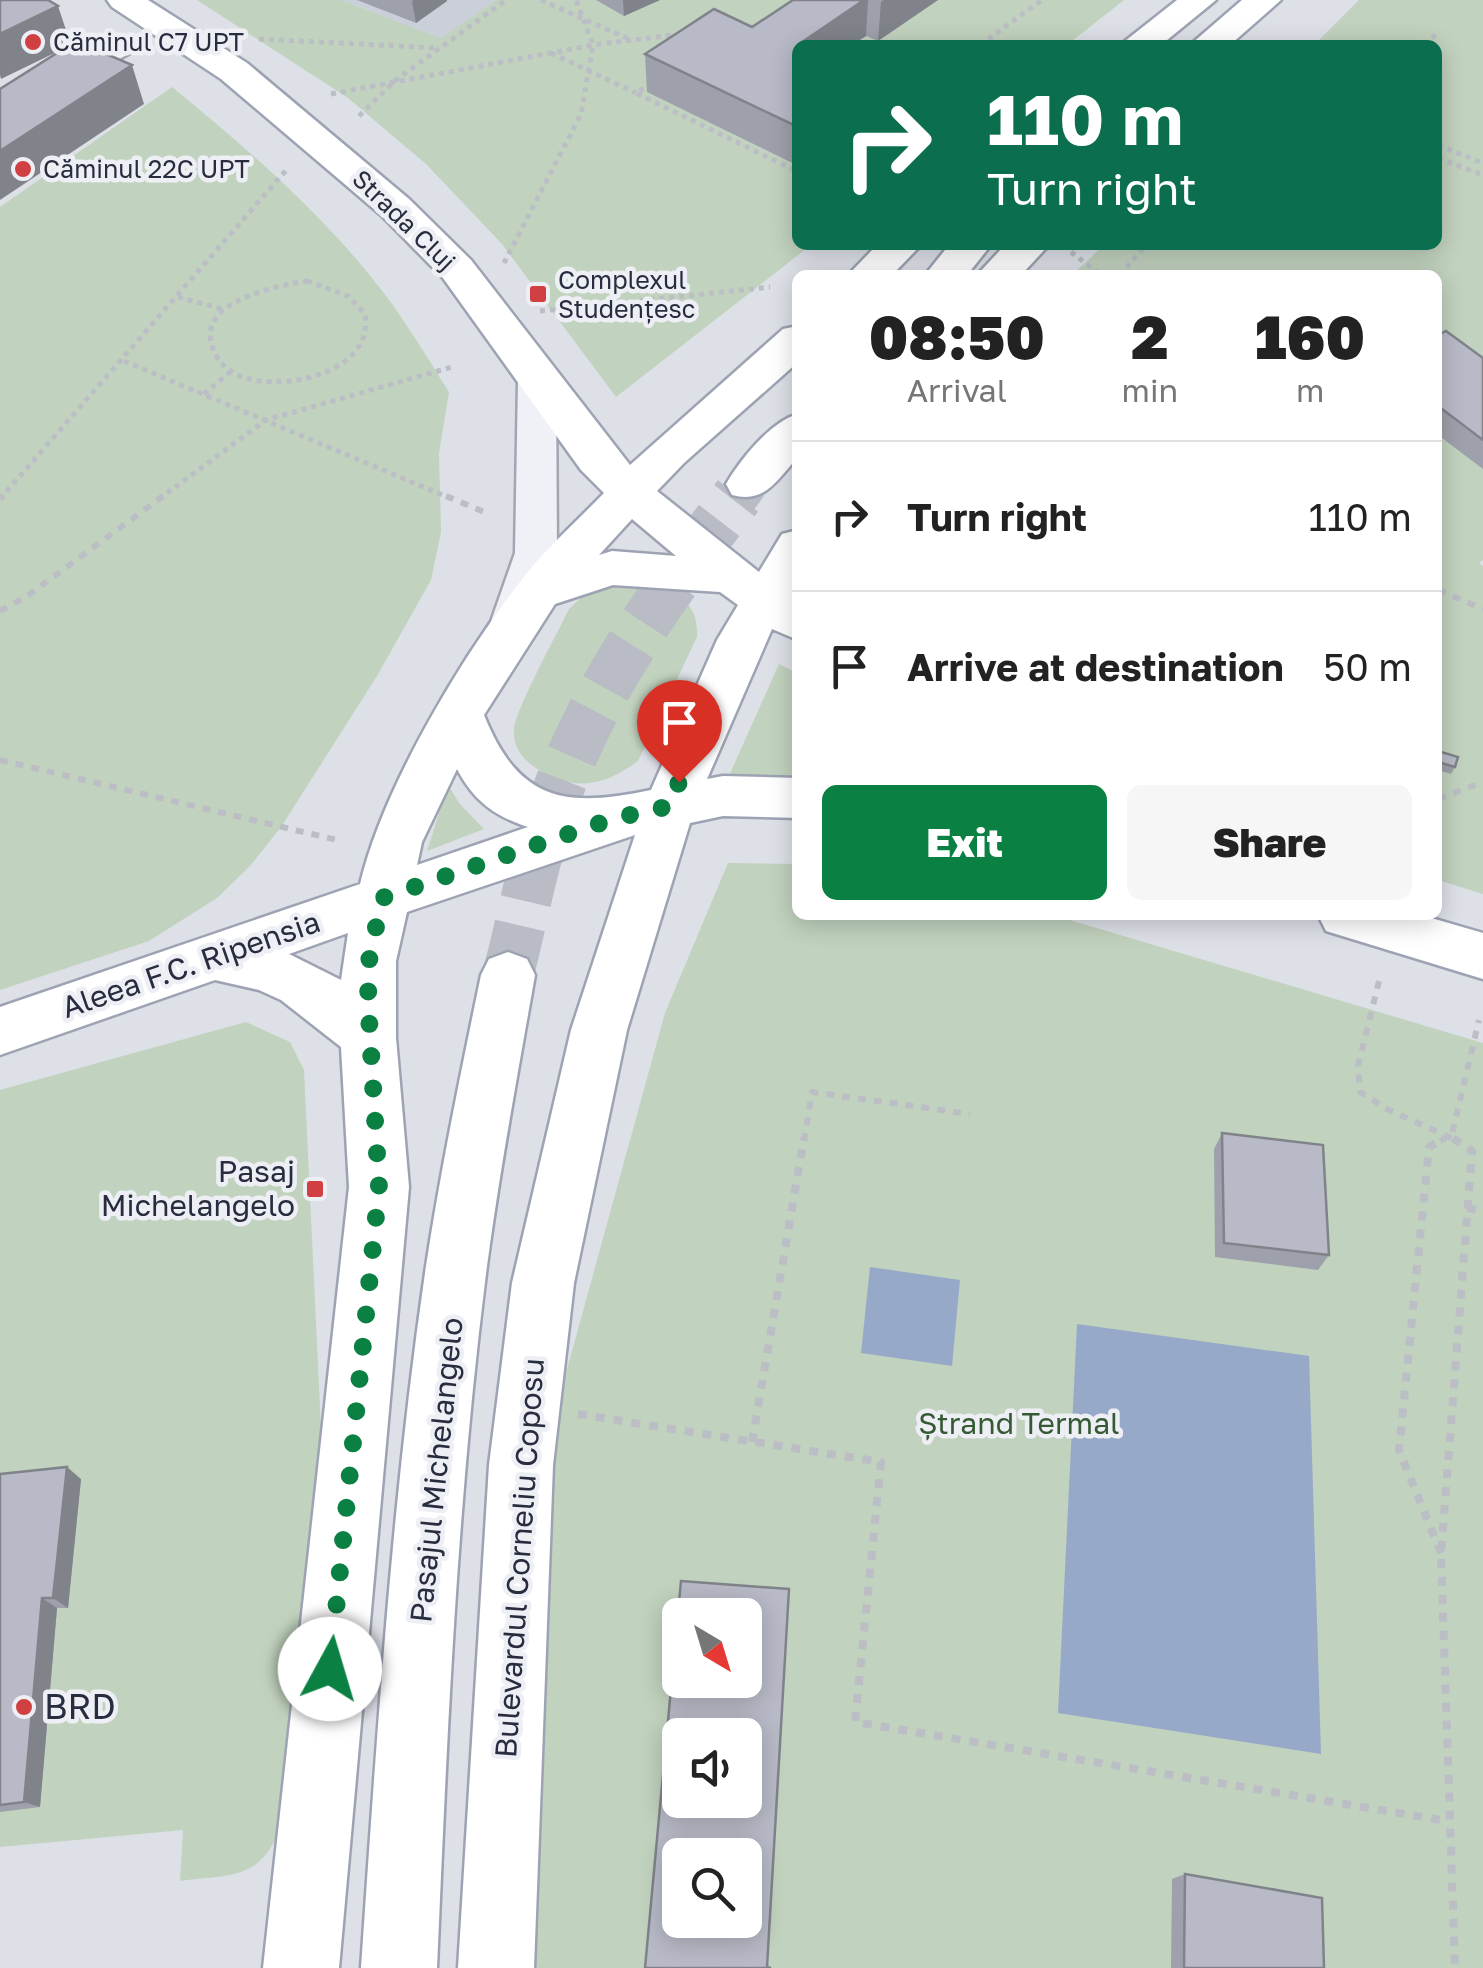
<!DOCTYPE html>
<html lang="en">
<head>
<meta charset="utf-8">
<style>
  body { margin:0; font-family:"Golos Text",sans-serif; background:#f6f6f6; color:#222; height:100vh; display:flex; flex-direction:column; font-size:38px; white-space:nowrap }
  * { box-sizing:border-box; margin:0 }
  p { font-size:32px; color:#767676 }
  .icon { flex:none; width:55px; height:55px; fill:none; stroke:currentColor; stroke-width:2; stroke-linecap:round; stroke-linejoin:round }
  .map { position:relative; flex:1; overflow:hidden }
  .drawer { position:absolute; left:792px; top:270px; width:650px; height:650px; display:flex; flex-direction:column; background:#fff; border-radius:15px; box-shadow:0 5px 25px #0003 }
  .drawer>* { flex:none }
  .hud { position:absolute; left:792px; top:40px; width:650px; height:210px; border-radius:15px; box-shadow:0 5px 25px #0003; background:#0b6e4f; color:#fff; overflow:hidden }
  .needle { width:65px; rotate:142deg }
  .controls { position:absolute; left:662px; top:1598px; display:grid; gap:20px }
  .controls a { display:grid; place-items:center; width:100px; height:100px; border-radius:15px; background:#fff; box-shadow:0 5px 25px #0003; font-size:50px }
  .pin { position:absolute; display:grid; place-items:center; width:85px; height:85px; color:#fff; margin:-102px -42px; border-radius:50% 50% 50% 0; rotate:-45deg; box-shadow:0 0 10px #0007 }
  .pin .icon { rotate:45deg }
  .me { position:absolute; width:110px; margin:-55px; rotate:6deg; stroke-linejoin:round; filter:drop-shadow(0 0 8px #0008) }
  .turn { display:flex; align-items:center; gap:35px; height:210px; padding:0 30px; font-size:45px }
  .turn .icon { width:130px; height:130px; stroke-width:2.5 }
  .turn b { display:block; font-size:70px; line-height:85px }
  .eta { display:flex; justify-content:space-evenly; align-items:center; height:170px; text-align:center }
  .eta b { font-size:60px; font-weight:800; line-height:70px }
  .action { display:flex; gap:20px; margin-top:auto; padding:20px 30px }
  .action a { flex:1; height:115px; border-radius:15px; background:#0b8043; color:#fff; font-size:40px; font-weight:800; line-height:115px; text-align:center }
  .action a+a { background:#f6f6f6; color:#222 }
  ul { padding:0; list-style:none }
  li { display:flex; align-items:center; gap:30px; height:150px; padding:0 30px; border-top:2px solid #e0e0e0 }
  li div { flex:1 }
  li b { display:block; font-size:38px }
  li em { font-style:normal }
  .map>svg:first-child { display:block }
</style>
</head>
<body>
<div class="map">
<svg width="1483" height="1968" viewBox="0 0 1483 1968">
  <rect width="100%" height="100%" fill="#dde0e7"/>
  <!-- built -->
  <path fill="#cbcfd9" d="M 341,0 L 496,0 L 441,38 Z"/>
  <!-- green -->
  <path fill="#c1d2be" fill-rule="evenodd" d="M 197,0 L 341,0 L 441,38 L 496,0 L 850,0 L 648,92 L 797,166 L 798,245 L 811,245 L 616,397 L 502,244 L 426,164 L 348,98 Z
    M 938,0 L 1124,0 L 1067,45 L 852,45 L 866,36 L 878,41 Z
    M 1359,0 L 1483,0 L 1483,560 L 1479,563 L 1483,566 L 1483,894 L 1438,880 L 1438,275 L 1072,275 L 1104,245 L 1438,245 L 1438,45 L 1314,45 Z
    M 172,87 C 244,146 314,206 372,278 C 401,313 425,354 449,392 L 439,453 L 441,532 L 431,580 L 377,676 L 281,827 L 250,866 L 217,898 L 149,941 L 0,990 L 0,207 Z
    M 616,583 C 654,586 700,588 697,637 L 638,761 C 614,779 588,790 558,779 C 537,771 512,756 514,730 C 515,710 558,632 569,609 L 583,596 Z
    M 779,664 L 797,673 L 797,779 L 728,778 Z
    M 448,785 L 459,803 L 484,829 L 427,851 Z
    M 728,863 L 797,864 L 798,915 L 1053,915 L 1483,1043 L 1483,1968 L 526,1968 L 555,1413 L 665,1013 ZM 680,1615 L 745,1615 L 745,1680 L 680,1680 ZM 680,1735 L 745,1735 L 745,1800 L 680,1800 ZM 680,1855 L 745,1855 L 745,1920 L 680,1920 Z
    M 246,1022 L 290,1042 L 304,1070 L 323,1471 L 283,1823 C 260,1881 235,1874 180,1881 L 183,1830 L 0,1847 L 0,1090 Z"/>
  <!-- water -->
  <path fill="#97a9c8" d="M 870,1267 L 960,1280 L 952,1366 L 861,1353 Z
    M 1077,1324 L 1309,1356 L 1321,1754 L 1058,1713 Z"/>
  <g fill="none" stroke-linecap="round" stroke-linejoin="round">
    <!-- major-tunnel-far1 -->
    <path stroke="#b9bcc5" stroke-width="40" stroke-dasharray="40 20" stroke-linecap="butt" d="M 737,499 L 748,484"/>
    <!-- major-tunnel -->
    <path stroke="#b9bcc5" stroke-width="51" stroke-dasharray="51 25" stroke-linecap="butt" d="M 508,975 C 524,913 535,849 558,790 C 599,681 667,587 738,496"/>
    <!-- minor casing -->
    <g stroke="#a3a6b1" stroke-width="5">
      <path id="minor" d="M 118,36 L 130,39 L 134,46 L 130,53 L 12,119 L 0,122 L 0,98 Z
        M 537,367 L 551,371 L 556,380 L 557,553 L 532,630 L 525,641 L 510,646 L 495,641 L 488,630 L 515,553 L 518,380 L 523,371 Z"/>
    </g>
    <!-- major casing -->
    <g stroke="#9da3b3" stroke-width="5">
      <path id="major" d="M 107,0 L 148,0 L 247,63 L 409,199 L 471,260 L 630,465 L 783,329 L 798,326 L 798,362 L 684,463 L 657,491 L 759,572 L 782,534 L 798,530 L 798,586 L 792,595 L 798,599 L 798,640 L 772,629 L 707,779 L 723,776 L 798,778 L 798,818 L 723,816 L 690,823 L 627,1030 L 574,1283 L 553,1465 L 534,1968 L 458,1968 L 489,1465 L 512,1283 L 571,1030 L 635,835 L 407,912 L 396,961 L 396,1038 L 409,1187 L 339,1968 L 263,1968 L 349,1187 L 341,1047 L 281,1000 L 259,990 L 215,980 L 0,1055 L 0,1007 L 360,884 C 383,788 459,661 520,582 C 544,550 576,522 604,493 L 581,470 L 443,278 L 381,215 L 221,79 L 112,7 ZM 632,519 L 676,556 L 612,551 L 599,555 ZM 613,585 L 720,592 L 738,605 L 717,640 L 651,790 C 565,808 519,802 484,715 L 555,604 ZM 457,769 C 474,801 494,816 528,827 L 417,865 L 422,842 ZM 348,933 L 341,980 L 289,954 Z
        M 1177,0 L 1216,0 L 1161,45 L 1120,45 Z
        M 1242,0 L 1281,0 L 1230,45 L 1190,45 Z
        M 877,245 L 921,245 L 892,275 L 848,275 Z
        M 949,245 L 991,245 L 967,275 L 925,275 Z
        M 1005,245 L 1049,245 L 1021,275 L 977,275 Z
        M 798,414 L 798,457 C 777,480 765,504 732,495 L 726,484 C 740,460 770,422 798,414 Z
        M 1318,915 L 1421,915 L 1483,933 L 1483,979 L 1326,931 Z
        M 508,952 L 527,959 L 535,975 C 518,1072 500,1168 487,1266 C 457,1499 447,1734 437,1968 L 361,1968 C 377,1734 392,1498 426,1266 C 441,1168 461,1072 481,975 L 489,959 Z"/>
    </g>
    <!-- path-far2 -->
    <path stroke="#bcbec6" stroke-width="5" stroke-dasharray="5 5" stroke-linecap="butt" d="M 541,0 L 631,40
      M 259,39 L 436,48
      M 980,45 L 1042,0
      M 1425,45 L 1436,34
      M 551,53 L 636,93
      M 652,83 L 636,93 L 798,172
      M 331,94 L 593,45 L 681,34
      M 359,116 L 396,80 L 506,0
      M 1438,145 L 1483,163
      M 1438,158 L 1483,175
      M 1071,252 L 1101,275
      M 504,263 L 581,114 L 593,45 L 576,0
      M 1120,275 L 1146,245
      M 307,281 L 348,296 L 365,314 C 375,373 282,393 240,376 C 227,371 218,361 213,349 C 194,301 277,286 307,281 Z
      M 178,297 L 222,309
      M 540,311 L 770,287
      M 124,361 L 452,499
      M 204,394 L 230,372
      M 0,499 L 287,169
      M 159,499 L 266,420 L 452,367"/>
    <!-- path-far1 -->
    <path stroke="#bcbec6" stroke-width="6" stroke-dasharray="8 8" stroke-linecap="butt" d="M 446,496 L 489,514
      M 0,499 L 3,496
      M 1438,590 L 1483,609
      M 0,611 L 26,597 L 163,496
      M 0,760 L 337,840
      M 1438,799 L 1483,782
      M 1379,981 L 1358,1066 L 1360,1092 L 1387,1109 L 1458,1141
      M 804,1141 L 812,1092 L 970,1114
      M 1440,1141 L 1452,1134 L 1479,1020"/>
    <!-- path -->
    <path stroke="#bcbec6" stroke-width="8" stroke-dasharray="9 9" stroke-linecap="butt" d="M 1453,1138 L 1472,1151 L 1441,1555 L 1455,1968
      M 1467,1208 L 1483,1211
      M 578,1414 L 881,1462 L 855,1722 L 1447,1821
      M 752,1442 L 804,1138
      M 1441,1553 L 1399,1450 L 1429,1147 L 1445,1138"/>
    <!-- minor -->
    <use href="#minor" fill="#f0f1f6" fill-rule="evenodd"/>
    <!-- major -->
    <use href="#major" fill="#fff" fill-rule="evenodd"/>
  </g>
  <!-- wall -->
  <path fill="#9ea1ab" d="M 357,0 L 447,0 L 447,1 L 416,23 Z
    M 596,0 L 660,0 L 624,16 Z
    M 793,0 L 938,0 L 878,41 L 866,36 L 852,45 L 798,45 L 798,166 L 647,92 L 645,54 L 752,27 Z
    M 1438,335 L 1483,358 L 1483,469 L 1438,435 Z
    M 1438,751 L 1455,767 L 1451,774 L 1438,770 Z
    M 1222,1133 L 1329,1255 L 1318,1270 L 1215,1257 L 1214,1149 Z
    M 0,1474 L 81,1479 L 68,1608 L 57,1608 L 40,1807 L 0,1812 Z
    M 1185,1874 L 1324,1968 L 1171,1968 L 1172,1879 Z"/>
  <!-- shaded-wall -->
  <path fill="#81838b" d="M 414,0 L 447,0 L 447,1 L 416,23 L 412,1 Z
    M 623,0 L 660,0 L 624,16 Z
    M 864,0 L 868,0 L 866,36 L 852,45 L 798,45 Z
    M 884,0 L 938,0 L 878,41 L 881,2 Z
    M 58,6 L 71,45 L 1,79 L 0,75 L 0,34 Z
    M 132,65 L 144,104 L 0,200 L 0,151 Z
    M 67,1467 L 81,1479 L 68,1608 L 53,1598 Z
    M 42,1598 L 57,1608 L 40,1807 L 24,1802 Z"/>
  <!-- building -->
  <path fill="#b8bbc7" stroke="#81838b" stroke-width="2.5" fill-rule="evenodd" d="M 0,0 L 48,0 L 58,6 L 0,34 Z
    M 793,0 L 864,0 L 798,45 L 798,127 L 645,54 L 714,9 L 752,27 Z
    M 76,41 L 132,65 L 0,151 L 0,89 Z
    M 1446,331 L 1483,358 L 1483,440 L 1438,406 L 1438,335 Z
    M 1438,751 L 1458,757 L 1455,767 L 1438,762 Z
    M 1222,1133 L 1323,1145 L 1329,1255 L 1224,1243 Z
    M 67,1467 L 53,1598 L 42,1598 L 24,1802 L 0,1805 L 0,1474 Z
    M 681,1581 L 789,1589 L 767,1967 L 771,1968 L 645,1968 ZM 680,1615 L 745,1615 L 745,1680 L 680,1680 ZM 680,1735 L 745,1735 L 745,1800 L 680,1800 ZM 680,1855 L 745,1855 L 745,1920 L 680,1920 Z
    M 1185,1874 L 1322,1898 L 1324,1968 L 1184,1968 Z"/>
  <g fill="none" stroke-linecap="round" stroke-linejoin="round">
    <!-- route -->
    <path stroke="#0b8043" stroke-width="18" stroke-dasharray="0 32.4" d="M 330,1669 L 379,1187 L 368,1000 L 369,961 L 382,898 L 612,819 L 670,806 L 679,782"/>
  </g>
  <!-- markers -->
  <g fill="#d03f41" stroke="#edeff5" stroke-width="4">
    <circle cx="33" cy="42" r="10"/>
    <circle cx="23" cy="169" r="10"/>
    <rect x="528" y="284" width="20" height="20" rx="5"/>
    <rect x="305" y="1179" width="20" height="20" rx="5"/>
    <circle cx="24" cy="1707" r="10"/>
  </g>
  <g text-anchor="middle" stroke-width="9" stroke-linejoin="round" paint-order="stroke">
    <!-- far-poi labels -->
    <g font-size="25" fill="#272c3e" stroke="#edeff5" text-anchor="start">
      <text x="53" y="51">Căminul C7 UPT</text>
      <text x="43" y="178">Căminul 22C UPT</text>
      <text x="558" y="289">Complexul<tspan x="558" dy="29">Studențesc</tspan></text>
    </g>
    <!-- far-street labels -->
    <g font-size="25" fill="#272c3e" stroke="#edeff5">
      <text transform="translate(404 220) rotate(44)" y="9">Strada Cluj</text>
    </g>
    <!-- street labels -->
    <g font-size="30" fill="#272c3e" stroke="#edeff5">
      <text transform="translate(191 965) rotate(-19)" y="10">Aleea F.C. Ripensia</text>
      <text transform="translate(437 1470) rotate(-84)" y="10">Pasajul Michelangelo</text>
      <text transform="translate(520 1558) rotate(-86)" y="10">Bulevardul Corneliu Coposu</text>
    </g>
    <!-- poi labels -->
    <g font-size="30" fill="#272c3e" stroke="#edeff5" text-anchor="end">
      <text x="295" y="1182">Pasaj<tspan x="295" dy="34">Michelangelo</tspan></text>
    </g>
    <!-- park labels -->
    <g font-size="30" fill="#365a34" stroke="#edeff5">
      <text x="1019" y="1434">Ștrand Termal</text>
    </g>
    <!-- near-poi labels -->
    <g font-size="35" fill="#272c3e" stroke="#edeff5" text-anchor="start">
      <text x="44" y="1719">BRD</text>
    </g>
  </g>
</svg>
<div class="controls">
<a><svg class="needle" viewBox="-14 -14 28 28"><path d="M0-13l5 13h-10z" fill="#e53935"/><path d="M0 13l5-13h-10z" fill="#767676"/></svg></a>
<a><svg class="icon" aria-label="sound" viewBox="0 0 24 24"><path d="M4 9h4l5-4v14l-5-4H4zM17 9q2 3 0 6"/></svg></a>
<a><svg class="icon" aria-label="search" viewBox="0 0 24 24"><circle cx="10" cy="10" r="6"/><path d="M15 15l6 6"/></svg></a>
</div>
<div class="pin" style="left:679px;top:782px;background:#d93025"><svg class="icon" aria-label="arrive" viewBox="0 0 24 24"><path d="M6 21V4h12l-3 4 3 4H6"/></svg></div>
<svg class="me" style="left:330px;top:1669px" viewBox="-20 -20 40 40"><circle r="19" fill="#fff"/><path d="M0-13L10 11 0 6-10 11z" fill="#0b8043"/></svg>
<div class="hud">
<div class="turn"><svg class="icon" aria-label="right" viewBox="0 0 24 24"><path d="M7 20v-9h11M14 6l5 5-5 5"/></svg><div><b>110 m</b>Turn right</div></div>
</div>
<section class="drawer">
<div class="eta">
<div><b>08:50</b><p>Arrival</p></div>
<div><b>2</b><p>min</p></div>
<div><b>160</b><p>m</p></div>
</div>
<ul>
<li><svg class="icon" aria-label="right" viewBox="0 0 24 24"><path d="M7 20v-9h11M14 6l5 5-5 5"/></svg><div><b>Turn right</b></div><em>110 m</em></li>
<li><svg class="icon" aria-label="arrive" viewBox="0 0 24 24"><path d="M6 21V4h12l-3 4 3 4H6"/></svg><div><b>Arrive at destination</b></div><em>50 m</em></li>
</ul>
<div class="action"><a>Exit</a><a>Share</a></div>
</section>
</div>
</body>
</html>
